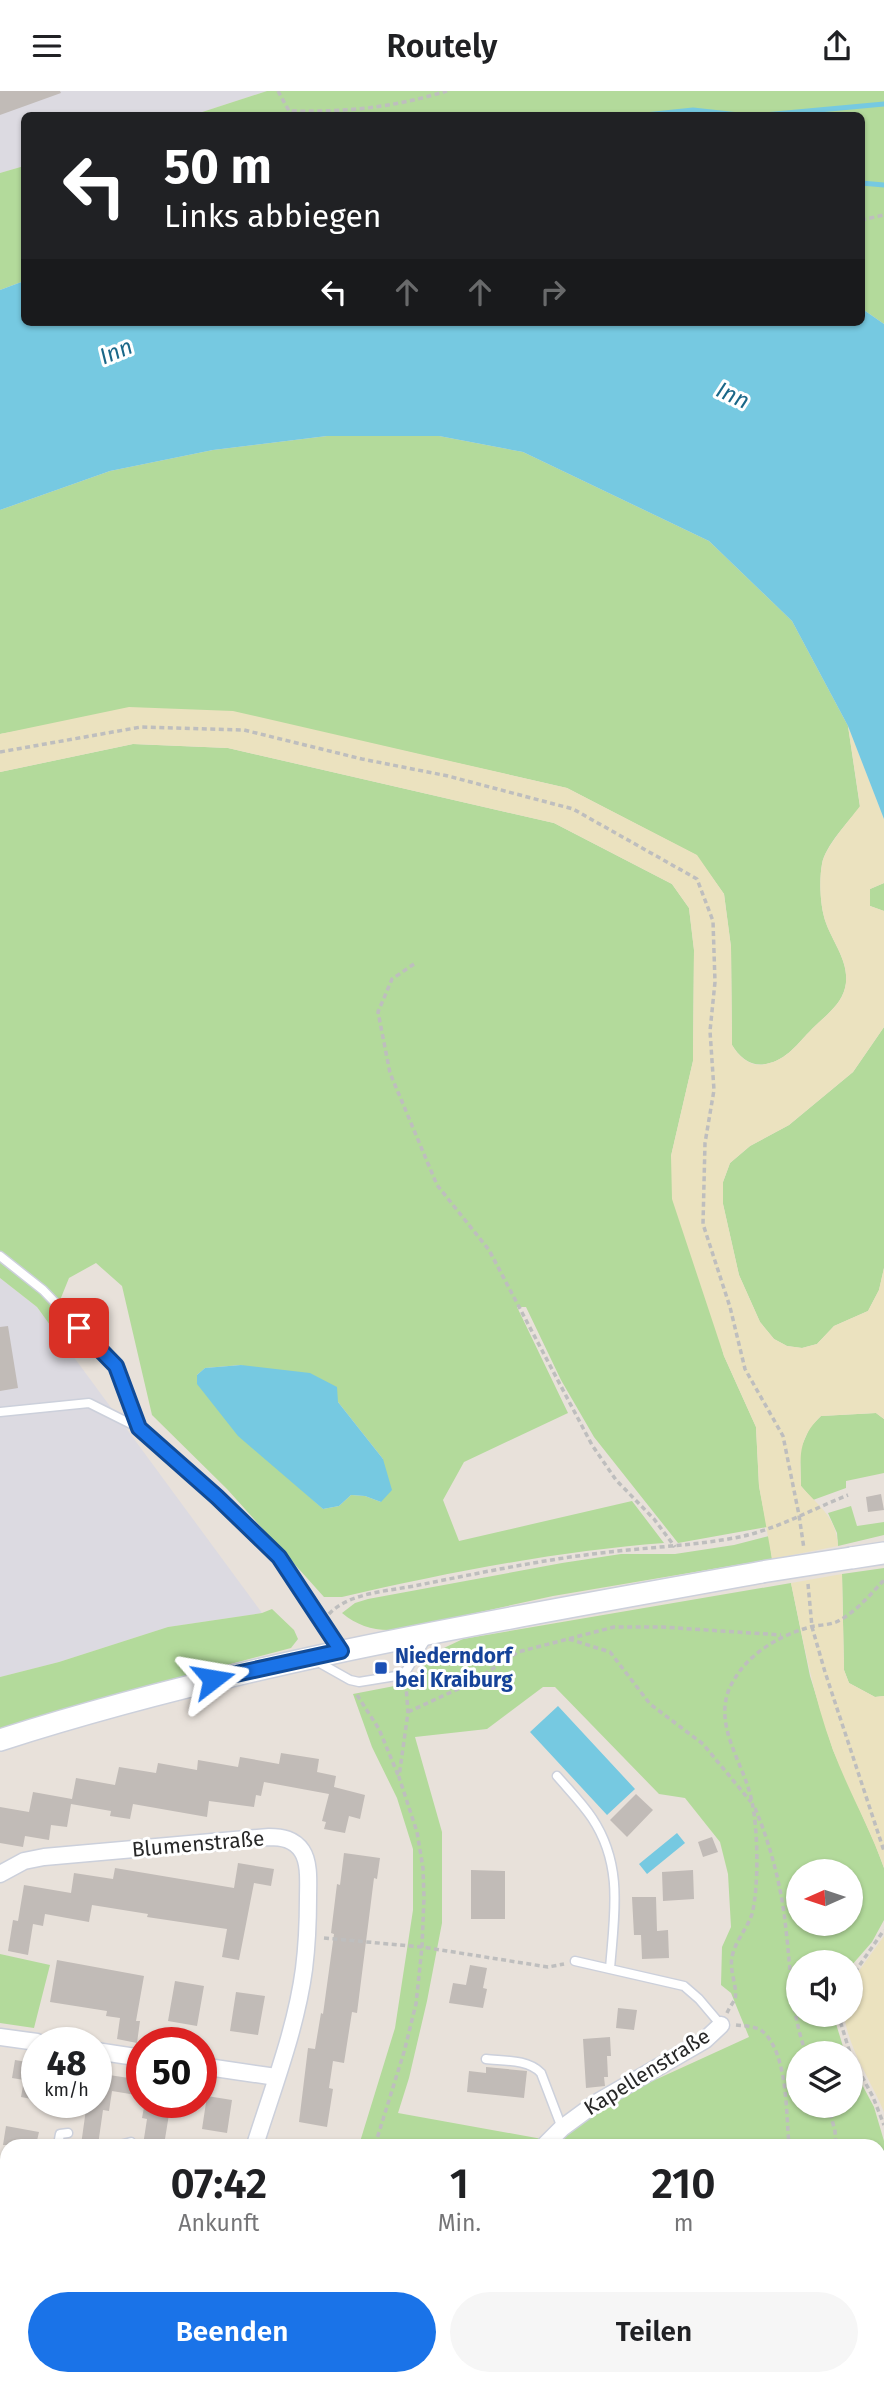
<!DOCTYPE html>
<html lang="de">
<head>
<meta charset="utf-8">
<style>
  body { margin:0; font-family:"Fira Sans",sans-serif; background:#f6f6f6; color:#202124; height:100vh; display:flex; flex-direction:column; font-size:26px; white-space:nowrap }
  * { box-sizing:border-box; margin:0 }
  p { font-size:23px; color:#757577 }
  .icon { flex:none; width:38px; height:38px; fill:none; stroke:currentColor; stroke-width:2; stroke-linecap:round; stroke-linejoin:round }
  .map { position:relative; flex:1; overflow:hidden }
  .drawer { position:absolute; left:0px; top:2048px; width:886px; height:247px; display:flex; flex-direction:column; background:#fff; border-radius:21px 21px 0 0; box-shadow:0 2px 5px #0004 }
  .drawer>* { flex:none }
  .top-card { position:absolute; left:21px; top:21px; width:844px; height:214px; border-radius:10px; box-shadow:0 2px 5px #0004; background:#202124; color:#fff; overflow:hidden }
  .needle { width:46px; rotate:267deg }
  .buttons { position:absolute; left:786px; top:1768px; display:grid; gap:14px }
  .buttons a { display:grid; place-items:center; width:77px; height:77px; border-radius:50%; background:#fff; box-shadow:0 2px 5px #0004; font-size:35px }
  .speed { position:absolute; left:21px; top:1936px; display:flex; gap:14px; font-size:35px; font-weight:700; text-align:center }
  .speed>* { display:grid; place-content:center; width:91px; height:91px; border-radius:50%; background:#fff; box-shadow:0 2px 5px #0004; line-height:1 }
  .speed small { font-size:18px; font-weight:400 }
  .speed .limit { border:10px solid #d22; background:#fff; color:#111 }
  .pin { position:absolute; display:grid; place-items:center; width:60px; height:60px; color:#fff; margin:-30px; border-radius:14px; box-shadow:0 4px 10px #0006 }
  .me { position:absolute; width:77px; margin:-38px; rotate:76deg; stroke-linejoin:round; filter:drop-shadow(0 0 5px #0008) }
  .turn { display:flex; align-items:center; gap:24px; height:147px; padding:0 28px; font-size:32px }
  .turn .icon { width:91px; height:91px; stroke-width:2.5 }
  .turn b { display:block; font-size:49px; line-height:60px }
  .lanes { display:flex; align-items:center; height:66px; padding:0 28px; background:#0003; justify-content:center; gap:35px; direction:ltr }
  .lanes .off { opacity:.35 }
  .eta { display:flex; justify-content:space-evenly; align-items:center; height:119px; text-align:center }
  .eta b { font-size:42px; font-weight:600; line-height:49px }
  .action { display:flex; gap:14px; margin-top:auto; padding:14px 28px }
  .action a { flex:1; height:80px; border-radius:42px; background:#1a73e8; color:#fff; font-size:28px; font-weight:600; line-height:80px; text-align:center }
  .action a+a { background:#f6f6f6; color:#202124 }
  header { display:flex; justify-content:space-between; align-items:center; height:91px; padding:0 28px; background:#fff; font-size:32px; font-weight:600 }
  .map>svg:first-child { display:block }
</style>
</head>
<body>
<header><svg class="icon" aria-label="menu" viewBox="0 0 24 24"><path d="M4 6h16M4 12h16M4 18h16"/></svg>Routely<svg class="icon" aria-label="share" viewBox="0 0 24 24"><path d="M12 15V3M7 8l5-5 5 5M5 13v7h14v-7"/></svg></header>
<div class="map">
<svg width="884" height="2294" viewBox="0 0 884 2294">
  <rect width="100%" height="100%" fill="#e8e1da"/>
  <!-- industrial -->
  <path fill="#dcdae1" d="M 0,0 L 267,0 L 193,24 L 24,24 L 24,75 L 0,82 Z
    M 0,1187 L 37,1216 L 262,1522 L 168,1536 L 59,1571 L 0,1586 Z"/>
  <!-- green -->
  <path fill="#b3da9b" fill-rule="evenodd" d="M 267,0 L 884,0 L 884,233 L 861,217 L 861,24 L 193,24 Z
    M 24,75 L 24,190 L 0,199 L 0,82 Z
    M 327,345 L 439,345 L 523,361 L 709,450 L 792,530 L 848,635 L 860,716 C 849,730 825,755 822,773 C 819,789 820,816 826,832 C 833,852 851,873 845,897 C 841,914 824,926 812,938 C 798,952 787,969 766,973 C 751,976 739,966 732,954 L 731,856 L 724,803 L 696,764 L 567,697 L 338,645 L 41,636 L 0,643 L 0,419 L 110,380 L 213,359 Z
    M 133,653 L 228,657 L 554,732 L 672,793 L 689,817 L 694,859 L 693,970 L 671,1065 L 724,1265 L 756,1336 L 759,1395 L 767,1436 L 678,1452 L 594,1346 L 561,1289 L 526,1216 L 517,1216 L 568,1322 L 464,1371 L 443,1409 L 459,1450 L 632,1410 L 664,1452 C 557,1460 446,1482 342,1506 L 324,1506 L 227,1398 L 152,1324 L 122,1195 L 96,1172 L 69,1187 L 50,1234 L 37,1216 L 0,1187 L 0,681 ZM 241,1274 L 338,1311 L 383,1368 L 381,1411 L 365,1405 L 351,1404 L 339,1415 L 323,1418 L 302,1399 L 197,1284 L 205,1277 Z
    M 884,792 L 884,820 L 870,815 L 870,798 Z
    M 884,936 L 884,1177 L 879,1199 L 868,1220 L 834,1235 L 817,1253 L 802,1257 L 787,1255 L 774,1248 L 760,1231 L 739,1184 L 723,1113 L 723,1091 L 730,1072 L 750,1055 L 789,1034 L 853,981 Z
    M 876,1322 L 884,1328 L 884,1382 L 846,1390 L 846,1397 L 813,1409 L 801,1395 L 800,1359 L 810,1336 L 821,1325 Z
    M 851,1415 L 857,1435 L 884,1431 L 884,1444 L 838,1455 L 837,1442 L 828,1422 Z
    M 769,1445 L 772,1468 L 553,1505 L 402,1538 C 379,1541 360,1537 342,1522 L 355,1512 L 368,1508 L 562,1472 L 621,1463 L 675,1463 L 734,1454 Z
    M 884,1477 L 884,1605 L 875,1606 L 849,1592 L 844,1579 L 842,1483 Z
    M 791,1492 L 810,1585 L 833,1659 L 875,1753 L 884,1777 L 884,1829 L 872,1851 L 851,1875 L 850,1871 L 798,1871 L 798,1923 L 833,1923 L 845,1962 L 798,1962 L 798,2014 L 850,2014 L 851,1973 L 874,2016 L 884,2050 L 884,2126 L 879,2143 L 878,2054 L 552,2054 L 588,2024 L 622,2004 L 749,1946 L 731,1902 L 721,1894 L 722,1856 L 731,1836 L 728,1783 L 720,1751 L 685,1707 L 659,1703 L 555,1596 L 543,1596 L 487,1638 L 415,1646 L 442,1741 L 442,1832 L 427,1910 L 409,1987 L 398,2022 L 542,2048 L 537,2054 L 359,2054 L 395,1937 L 413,1819 L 413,1758 L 397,1707 L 372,1656 L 353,1603 L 410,1592 L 429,1564 L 463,1548 ZM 798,1780 L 850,1780 L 850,1832 L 798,1832 Z
    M 272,1518 L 294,1539 L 298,1548 L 291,1557 L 158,1592 L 0,1640 L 0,1586 L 59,1571 L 168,1536 L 262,1522 Z
    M 0,1863 L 50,1874 L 34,1937 L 0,1932 Z
    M 884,2174 L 884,2294 L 806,2294 L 805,2287 L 878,2287 L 878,2178 Z
    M 459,2287 L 618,2287 L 617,2294 L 457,2294 Z"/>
  <!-- sand -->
  <path fill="#ebe2bf" d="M 129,616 L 233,620 L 567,697 L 697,764 L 724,803 L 731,856 L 732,954 C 739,966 751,977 766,973 C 787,969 798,952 812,938 C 824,926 841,914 845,897 C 851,873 833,852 826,832 C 820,816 819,789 822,773 C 825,756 849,730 860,715 L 848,635 L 884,728 L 884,792 L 870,798 L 870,815 L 884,820 L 884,936 L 853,981 L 789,1034 L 750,1055 L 730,1072 L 723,1091 L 723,1113 L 739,1184 L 760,1231 L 774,1248 L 787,1255 L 802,1257 L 817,1253 L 834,1235 L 868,1220 L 879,1199 L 884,1177 L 884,1328 L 876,1322 L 821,1325 C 798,1347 800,1365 801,1395 C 819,1416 836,1425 838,1455 L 772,1468 L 759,1395 L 756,1336 L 724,1265 L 672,1108 L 671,1065 L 693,970 L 694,859 L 689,817 L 672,793 L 554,732 L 228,657 L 133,653 L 0,681 L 0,643 Z
    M 842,1483 L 844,1579 L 849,1592 L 875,1606 L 884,1605 L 884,1777 C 870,1737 848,1699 833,1659 C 813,1605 803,1548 791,1492 Z
    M 884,1845 L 884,2021 C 871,1989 848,1958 844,1923 L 850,1923 L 851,1895 L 858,1881 Z"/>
  <!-- water -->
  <path fill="#76c9e1" d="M 24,190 L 24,231 L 861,231 L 861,217 L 884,233 L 884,728 L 848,635 L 792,530 L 709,450 L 523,361 L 439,345 L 327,345 L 213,359 L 110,380 L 0,419 L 0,199 Z
    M 241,1274 L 310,1282 L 337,1296 L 338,1311 L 383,1368 L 392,1399 L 381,1411 L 365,1405 L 351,1404 L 339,1415 L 323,1418 L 238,1345 L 197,1293 L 197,1284 L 205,1277 Z
    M 558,1615 L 635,1698 L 607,1724 L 530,1641 Z
    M 677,1742 L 685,1752 L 647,1783 L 639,1773 Z"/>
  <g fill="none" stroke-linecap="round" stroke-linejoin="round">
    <!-- stream -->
    <path stroke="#76c9e1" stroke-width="5" d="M 645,24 L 693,19 L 739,24
      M 764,24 L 884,13
      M 861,92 L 884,94"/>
  </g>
  <!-- building -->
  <path fill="#c1bbb7" d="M 0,0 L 60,0 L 61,2 L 0,24 Z
    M 8,1235 L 18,1297 L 0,1300 L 0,1236 Z
    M 881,1403 L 884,1419 L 868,1421 L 866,1406 Z
    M 281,1662 L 319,1668 L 317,1681 L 336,1685 L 334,1696 L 365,1704 L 360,1728 L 349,1725 L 345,1742 L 324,1738 L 326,1731 L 322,1730 L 329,1703 L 264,1691 L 261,1705 L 256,1704 L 254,1716 L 209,1710 L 207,1726 L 133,1713 L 130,1728 L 110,1725 L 111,1720 L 71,1713 L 67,1736 L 51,1734 L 49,1749 L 25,1745 L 23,1756 L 0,1752 L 0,1716 L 29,1721 L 33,1701 L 72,1708 L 76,1687 L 115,1694 L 119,1676 L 156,1682 L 158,1672 L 197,1679 L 198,1669 L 238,1676 L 240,1666 L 279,1673 Z
    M 636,1703 L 653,1719 L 627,1746 L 610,1729 Z
    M 712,1746 L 718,1761 L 703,1766 L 698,1751 Z
    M 344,1762 L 380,1767 L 377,1788 L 374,1787 L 357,1922 L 352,1921 L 344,1972 L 333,1970 L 329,1997 L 333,1998 L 327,2036 L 299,2031 L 308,1957 L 315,1958 L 321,1922 L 323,1923 L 334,1843 L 331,1842 L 337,1793 L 340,1794 Z
    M 238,1772 L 274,1778 L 271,1795 L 254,1792 L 239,1869 L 222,1866 L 227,1838 L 147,1826 L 148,1823 L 92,1814 L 89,1831 L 45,1823 L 43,1835 L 33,1833 L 28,1864 L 8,1860 L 13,1829 L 18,1830 L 24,1794 L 71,1802 L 74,1782 L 113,1788 L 115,1777 L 234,1797 Z
    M 471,1779 L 505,1780 L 505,1828 L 471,1828 Z
    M 693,1779 L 694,1808 L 663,1810 L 662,1781 Z
    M 632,1806 L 656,1806 L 657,1840 L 668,1839 L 669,1867 L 642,1868 L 641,1844 L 634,1844 Z
    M 57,1869 L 144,1885 L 136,1930 L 140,1930 L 137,1952 L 117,1948 L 120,1927 L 106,1925 L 107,1920 L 50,1911 Z
    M 470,1874 L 487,1877 L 483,1897 L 487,1898 L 483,1917 L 449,1912 L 453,1892 L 466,1894 Z
    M 175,1890 L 204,1895 L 197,1935 L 168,1930 Z
    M 236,1901 L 265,1905 L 258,1944 L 230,1940 Z
    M 618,1917 L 637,1919 L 634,1939 L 616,1937 Z
    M 610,1946 L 611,1965 L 607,1965 L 608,1986 L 604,1986 L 605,1995 L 586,1997 L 583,1948 Z
    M 29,1960 L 37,1961 L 37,2009 L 21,2006 L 24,1989 L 12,1987 L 15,1969 L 27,1971 Z
    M 486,1976 L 527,1980 L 524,2007 L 467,2001 L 469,1980 L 486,1982 Z
    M 96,1982 L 142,1989 L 142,2005 L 112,2000 L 109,2020 L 103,2019 L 98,2054 L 81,2054 L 87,2011 L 96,2011 Z
    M 207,2005 L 232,2009 L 227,2042 L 202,2038 Z
    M 145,2011 L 171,2011 L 164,2054 L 143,2054 L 147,2028 L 142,2027 Z
    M 6,2035 L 39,2041 L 36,2054 L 3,2054 Z"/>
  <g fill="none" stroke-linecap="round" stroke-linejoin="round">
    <!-- service casing -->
    <g stroke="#ccd0db" stroke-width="11">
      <path id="service" d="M 0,1165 L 43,1199 L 116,1275 L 139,1337
        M 0,1321 L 89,1312 L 139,1337 L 217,1406 L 279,1466 L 341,1560
        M 318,1571 L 350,1589 L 359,1591 L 396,1585 L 406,1580 L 427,1547
        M 557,1685 C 569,1699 582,1712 592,1727 C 624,1775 614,1824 610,1878
        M 575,1870 L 684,1895 L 699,1908 L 721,1934
        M 486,1968 C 503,1970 528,1968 541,1982 L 562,2037
        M 71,2020 L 73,2011
        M 58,2054 L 60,2043 L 68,2042
        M 120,2054 L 131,2051
        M 635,2294 L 637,2287
        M 686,2294 L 689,2287"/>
    </g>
    <!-- minor casing -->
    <g stroke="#ccd0db" stroke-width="19">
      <path id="minor" d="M 0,1783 L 24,1770 L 44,1766 L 269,1746 C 282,1746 294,1748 302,1760 C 310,1772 308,1793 308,1807 C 308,1831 307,1854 304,1878 C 296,1938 273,1997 255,2054
        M 0,1946 L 37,1951
        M 96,1960 L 142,1967
        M 201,1975 L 276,1986
        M 545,2054 L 562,2037 L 596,2012 L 705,1949 L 721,1934
        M 0,2102 L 7,2103
        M 0,2264 L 7,2265
        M 155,2287 L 177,2290 L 183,2287
        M 42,2294 L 44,2287
        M 451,2294 L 453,2287"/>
    </g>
    <!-- secondary casing -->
    <g stroke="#ccd0db" stroke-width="24">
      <path id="secondary" d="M 851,1467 L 884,1462
        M 0,1649 C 249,1569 506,1528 762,1481"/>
    </g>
    <!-- path -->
    <path stroke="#bebebe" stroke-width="3.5" stroke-dasharray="5 3.5" stroke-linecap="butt" d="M 278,0 L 289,20 C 348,21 391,17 447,0
      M 861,129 L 884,124
      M 0,661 L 141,636 L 244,639 L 362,668 L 448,685 L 573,718 L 697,788 L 713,830 L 715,891 L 710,940 L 714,999 L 705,1052 L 703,1133 L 730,1216 L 745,1278 L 783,1345 L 799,1424 L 804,1458
      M 414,873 L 392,888 L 378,921 L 390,982 L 437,1094 L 489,1159 L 592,1354 L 616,1389 L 654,1428 L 675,1456
      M 808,1493 L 812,1536 L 825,1581 L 884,1760
      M 329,1523 C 349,1501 391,1500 419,1494 C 484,1481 551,1467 618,1460 C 656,1456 695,1454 734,1447 C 774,1440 810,1419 848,1404
      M 569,1548 L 610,1561 L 650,1613 L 703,1653 L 751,1711
      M 357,1604 L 379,1638 L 398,1684
      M 408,1621 L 471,1592 L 518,1561 L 614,1536 L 662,1536 L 781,1544
      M 755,1717 C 771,1755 782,1798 786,1839 C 791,1880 791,1922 806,1962
      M 324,1847 L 422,1856 L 548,1876 L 564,1873
      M 850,1888 L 884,1839
      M 727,1922 C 729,1917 733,1912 735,1908 C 738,1897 729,1880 732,1866 C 735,1850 747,1838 752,1823 C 759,1796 758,1738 752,1711 C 745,1673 711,1634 731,1594 C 747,1563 778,1545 810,1536 C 818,1534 829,1534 836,1531 C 855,1522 870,1504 884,1489
      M 838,1923 L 850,1962
      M 736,1934 C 745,1935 755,1935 762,1940 C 788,1961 786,2023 789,2054
      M 850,1963 L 873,2006 L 884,2034
      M 828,2014 L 835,2040 L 836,2054
      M 375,2054 L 404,1961 L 416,1913 L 422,1856 L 424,1807 L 423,1777 L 417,1741 L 399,1686 L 408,1621 L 406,1595
      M 878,2158 L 884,2139
      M 809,2287 L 810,2294
      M 301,2294 L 303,2287
      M 817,2294 L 820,2287
      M 844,2294 L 846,2287"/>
    <!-- service -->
    <use href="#service" stroke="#fff" stroke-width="8"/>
    <!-- minor -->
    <use href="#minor" stroke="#fff" stroke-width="16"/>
    <!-- secondary -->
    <use href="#secondary" stroke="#fff" stroke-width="21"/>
    <!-- secondary-bridge casing -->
    <g stroke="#ccd0db" stroke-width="24" stroke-linecap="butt">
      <path id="secondary-bridge" d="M 762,1481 L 851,1467"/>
    </g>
    <!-- secondary-bridge -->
    <use href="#secondary-bridge" stroke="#fff" stroke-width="21"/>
  </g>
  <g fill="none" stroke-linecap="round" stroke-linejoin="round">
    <!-- route casing -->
    <g stroke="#114b97" stroke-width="18">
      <path id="route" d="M 79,1237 L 116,1275 L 139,1337 L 217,1406 L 279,1466 L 341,1560 L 213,1588"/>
    </g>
    <!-- route -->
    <use href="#route" stroke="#1a73e8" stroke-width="12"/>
  </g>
  <!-- markers -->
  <rect fill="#1a4fb4" stroke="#fff" stroke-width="2.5" x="374" y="1570" width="14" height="14" rx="3.5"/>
  <g text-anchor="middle" stroke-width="6" stroke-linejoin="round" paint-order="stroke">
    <!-- transit labels -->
    <g font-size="21" font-weight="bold" fill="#164399" stroke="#fff" text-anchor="start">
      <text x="395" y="1572">Niederndorf<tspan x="395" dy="24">bei Kraiburg</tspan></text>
    </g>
    <!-- street labels -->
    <g font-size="21" fill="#272727" stroke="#fff">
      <text transform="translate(198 1753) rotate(-5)" y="7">Blumenstraße</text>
      <text transform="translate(647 1981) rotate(-32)" y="7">Kapellenstraße</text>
    </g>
    <!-- water labels -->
    <g font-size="23" font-style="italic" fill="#1a6788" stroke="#fff">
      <text transform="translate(116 260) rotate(-22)" y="8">Inn</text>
      <text transform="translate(733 304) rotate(25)" y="8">Inn</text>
    </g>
  </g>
</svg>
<div class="buttons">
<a><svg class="needle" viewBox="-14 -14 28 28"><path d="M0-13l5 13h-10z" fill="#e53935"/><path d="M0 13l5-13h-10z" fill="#757577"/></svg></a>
<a><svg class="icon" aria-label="sound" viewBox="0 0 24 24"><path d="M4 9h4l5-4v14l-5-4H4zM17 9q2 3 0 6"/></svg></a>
<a><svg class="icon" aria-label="layers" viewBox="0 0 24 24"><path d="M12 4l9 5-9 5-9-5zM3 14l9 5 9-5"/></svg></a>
</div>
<div class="speed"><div>48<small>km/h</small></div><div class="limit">50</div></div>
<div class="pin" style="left:79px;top:1237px;background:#d93025"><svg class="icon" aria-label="arrive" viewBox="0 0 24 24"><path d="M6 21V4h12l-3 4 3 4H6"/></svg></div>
<svg class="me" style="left:213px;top:1588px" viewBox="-20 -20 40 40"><path d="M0-17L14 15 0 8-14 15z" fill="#1a73e8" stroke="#fff" stroke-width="4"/></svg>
<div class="top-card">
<div class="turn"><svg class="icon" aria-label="left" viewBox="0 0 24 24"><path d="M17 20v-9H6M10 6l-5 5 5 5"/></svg><div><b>50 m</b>Links abbiegen</div></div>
<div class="lanes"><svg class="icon" aria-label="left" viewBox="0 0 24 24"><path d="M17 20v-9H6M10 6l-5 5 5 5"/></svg><svg class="icon off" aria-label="ahead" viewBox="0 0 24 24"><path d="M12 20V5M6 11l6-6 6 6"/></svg><svg class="icon off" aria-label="ahead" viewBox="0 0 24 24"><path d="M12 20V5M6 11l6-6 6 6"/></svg><svg class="icon off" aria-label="right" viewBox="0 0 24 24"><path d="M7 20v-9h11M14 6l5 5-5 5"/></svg></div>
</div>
<section class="drawer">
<div class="eta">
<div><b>07:42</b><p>Ankunft</p></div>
<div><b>1</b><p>Min.</p></div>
<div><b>210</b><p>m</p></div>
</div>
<div class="action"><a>Beenden</a><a>Teilen</a></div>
</section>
</div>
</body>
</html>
